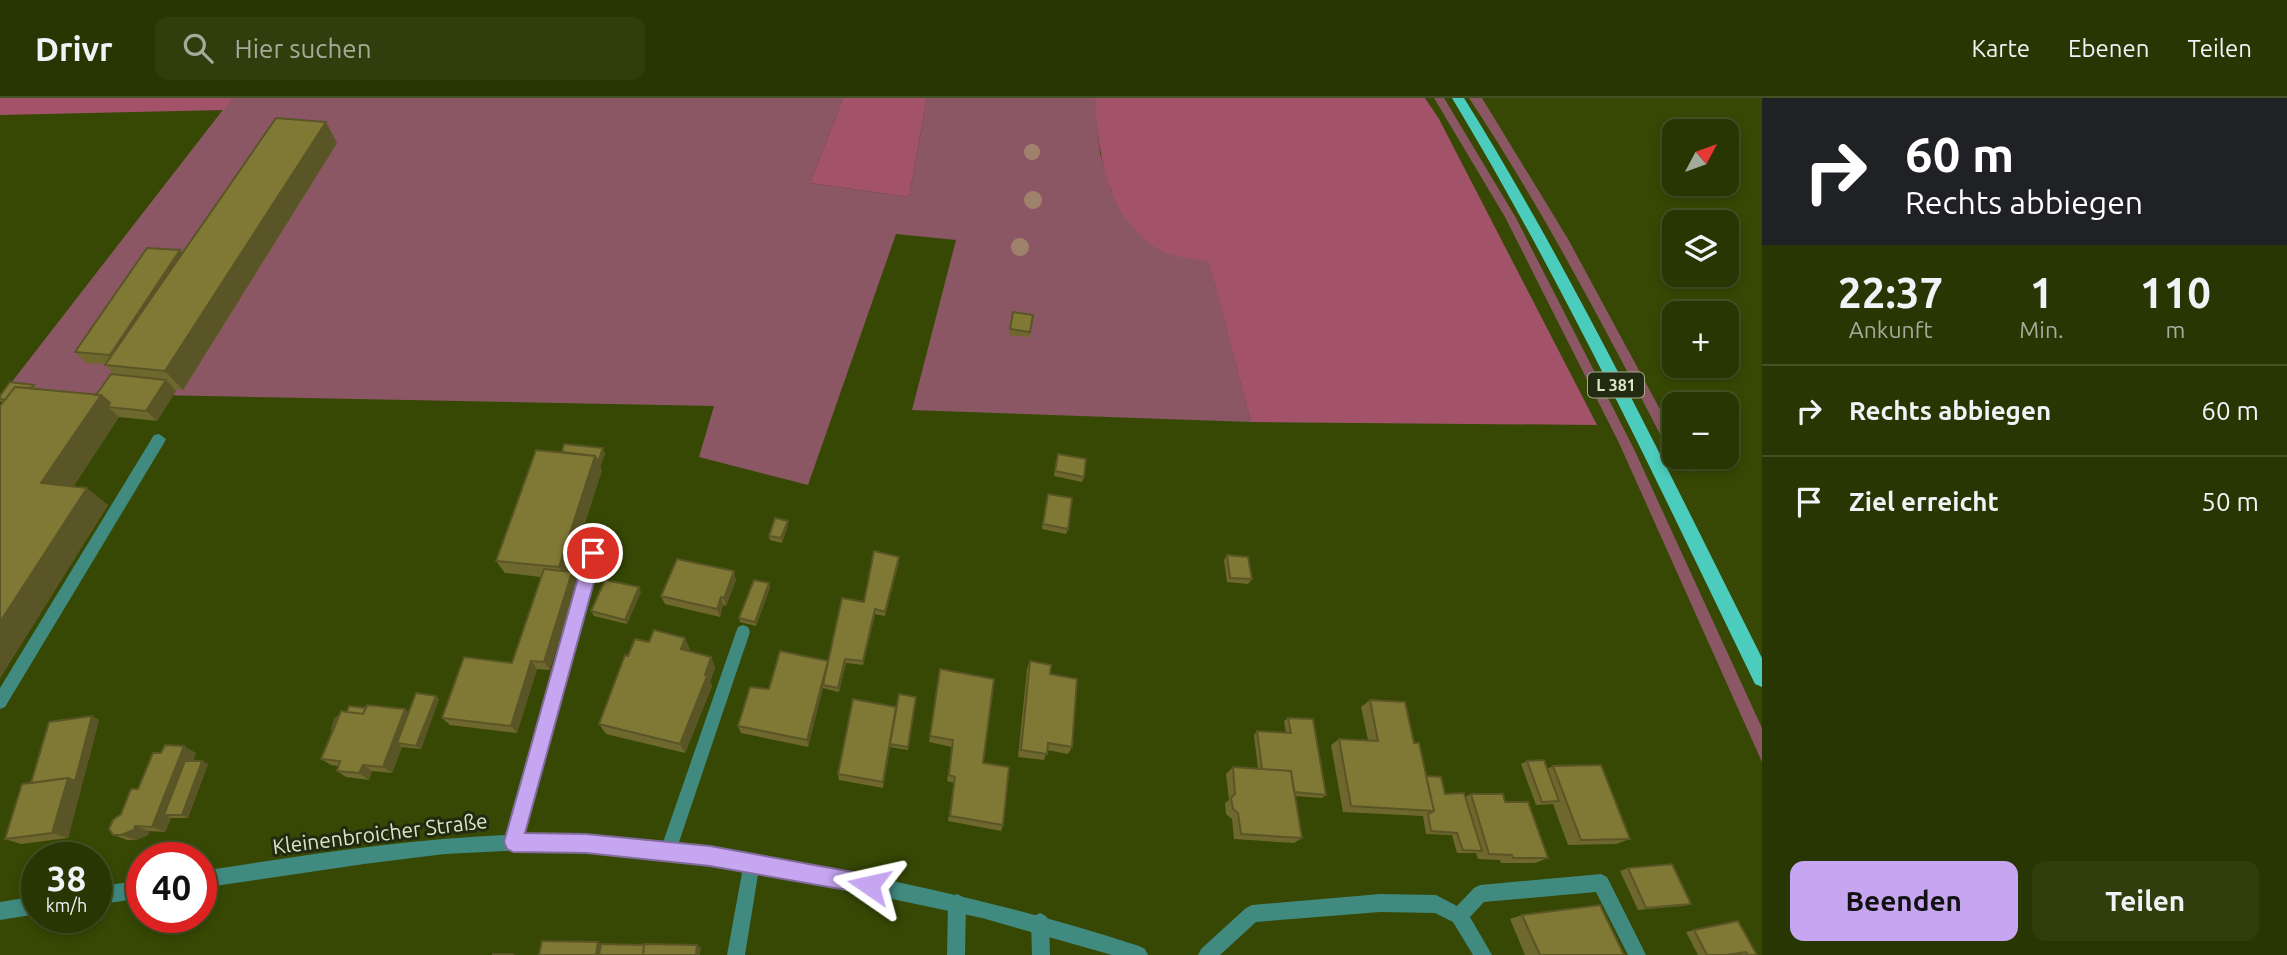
<!DOCTYPE html>
<html lang="de">
<head>
<meta charset="utf-8">
<style>
  body { margin:0; font-family:Ubuntu,sans-serif; background:#303e0d; color:#f1f3f6; height:100vh; display:flex; flex-direction:column; font-size:26px; white-space:nowrap }
  * { box-sizing:border-box; margin:0 }
  p { font-size:23px; color:#a5ab9a }
  .icon { flex:none; width:38px; height:38px; fill:none; stroke:currentColor; stroke-width:2; stroke-linecap:round; stroke-linejoin:round }
  .map { position:relative; flex:1; overflow:hidden }
  .panel { display:flex; flex-direction:column; background:#283603; width:525px }
  .panel>* { flex:none }
  .top-card { background:#202124; color:#fff; overflow:hidden }
  .needle { width:46px; rotate:49deg }
  .controls { position:absolute; left:1662px; top:21px; display:grid; gap:14px }
  .controls a { display:grid; place-items:center; width:77px; height:77px; border-radius:14px; background:#283603; box-shadow:0 4px 10px #0003,0 0 0 2px #445025; font-size:35px }
  .speed { position:absolute; left:21px; top:744px; display:flex; gap:14px; font-size:35px; font-weight:700; text-align:center }
  .speed>* { display:grid; place-content:center; width:91px; height:91px; border-radius:50%; background:#283603; box-shadow:0 4px 10px #0003,0 0 0 2px #445025; line-height:1 }
  .speed small { font-size:18px; font-weight:400 }
  .speed .limit { border:10px solid #d22; background:#fff; color:#111 }
  .pin { position:absolute; display:grid; place-items:center; width:60px; height:60px; color:#fff; margin:-30px; border:4px solid #fff; border-radius:50%; box-shadow:0 2px 7px #0007 }
  .me { position:absolute; width:77px; margin:-38px; rotate:281deg; stroke-linejoin:round; filter:drop-shadow(0 0 5px #0008) }
  .turn { display:flex; align-items:center; gap:24px; height:147px; padding:0 28px; font-size:32px }
  .turn .icon { width:91px; height:91px; stroke-width:2.5 }
  .turn b { display:block; font-size:49px; line-height:60px }
  .eta { display:flex; justify-content:space-evenly; align-items:center; height:119px; text-align:center }
  .eta b { font-size:42px; font-weight:700; line-height:49px }
  .action { display:flex; gap:14px; margin-top:auto; padding:14px 28px }
  .action a { flex:1; height:80px; border-radius:14px; background:#c6a6f0; color:#111; font-size:28px; font-weight:700; line-height:80px; text-align:center }
  .action a+a { background:#303e0d; color:#f1f3f6 }
  ul { padding:0; list-style:none }
  li { display:flex; align-items:center; gap:21px; height:91px; padding:0 28px; border-top:2px solid #445025 }
  li div { flex:1 }
  li b { display:block; font-size:26px }
  li em { font-style:normal }
  header { display:flex; align-items:center; gap:42px; box-sizing:border-box; height:98px; padding:0 35px; background:#283603; border-bottom:2px solid #445025 }
  header strong { font-size:33px }
  nav { display:flex; gap:38px; margin-inline-start:auto; font-size:24px }
  .search { width:490px; height:63px; background:#303e0d; display:flex; align-items:center; gap:18px; box-sizing:border-box; padding:0 24px; border-radius:14px; color:#a5ab9a; font-size:26px }
  main { display:flex; flex:1; min-height:0 }
  .map>svg:first-child { display:block }
</style>
</head>
<body>
<header>
<strong>Drivr</strong>
<div class="search"><svg class="icon" aria-label="search" viewBox="0 0 24 24"><circle cx="10" cy="10" r="6"/><path d="M15 15l6 6"/></svg>Hier suchen</div>
<nav><a>Karte</a><a>Ebenen</a><a>Teilen</a></nav>
</header>
<main>
<div class="map">
<svg width="1762" height="857" viewBox="0 0 1762 857">
  <rect width="100%" height="100%" fill="#364804"/>
  <!-- green -->
  <path fill="#8b5764" d="M 232,0 L 843,0 L 810,85 L 909,99 L 927,0 L 1094,0 L 1100,55 L 1111,93 L 1163,154 L 1209,163 L 1251,324 L 912,312 L 956,142 L 896,136 L 808,387 L 699,359 L 714,308 L 4,294 Z
    M 1434,0 L 1444,0 L 1516,120 L 1634,351 L 1762,630 L 1762,664 L 1619,345 L 1505,119 Z
    M 1469,0 L 1482,0 L 1568,141 L 1675,339 L 1675,359 L 1685,359 L 1694,374 L 1674,363 C 1610,240 1546,116 1469,0 Z"/>
  <!-- forest -->
  <path fill="#a35369" d="M 0,0 L 232,0 L 224,12 L 0,17 Z
    M 843,0 L 927,0 L 909,99 L 810,85 Z
    M 1094,0 L 1425,0 L 1439,21 L 1597,327 L 1251,324 L 1209,164 C 1195,160 1174,160 1161,153 C 1105,119 1100,59 1094,0 Z"/>
  <g fill="none" stroke-linecap="round" stroke-linejoin="round">
    <!-- service -->
    <path fill="#408a80" fill-rule="evenodd" d="M 159,336 L 166,341 L 164,345 L 5,609 L 0,611 L 0,590 L 154,337 Z
      M 593,449 L 598,451 L 600,455 L 521,744 L 519,750 L 513,752 L 507,750 L 505,744 L 586,455 L 588,451 Z
      M 743,527 L 748,529 L 750,534 L 676,753 L 674,759 L 668,761 L 662,759 L 660,753 L 736,534 L 738,529 Z
      M 752,756 L 758,758 L 760,764 L 745,857 L 727,857 L 744,764 L 746,758 Z
      M 1601,776 L 1607,779 L 1646,857 L 1628,857 L 1596,794 L 1484,804 L 1470,819 L 1492,857 L 1473,857 L 1453,824 L 1435,815 L 1380,814 L 1256,824 L 1220,857 L 1198,857 L 1201,851 L 1246,810 L 1252,807 L 1380,796 L 1436,797 L 1457,808 L 1474,790 L 1480,787 Z
      M 957,796 L 963,799 L 966,805 L 965,857 L 947,857 L 948,805 L 951,799 Z
      M 1040,815 L 1046,818 L 1049,824 L 1050,857 L 1032,857 L 1031,824 L 1034,818 Z"/>
    <!-- tertiary -->
    <path fill="#408a80" fill-rule="evenodd" d="M 564,736 C 659,740 752,755 844,773 C 944,793 1042,816 1139,848 L 1145,851 L 1148,857 L 1112,857 L 982,820 L 821,786 L 712,767 L 601,754 L 527,752 L 445,756 L 364,766 L 201,790 L 201,773 C 322,755 442,735 564,736 Z
      M 142,782 L 142,800 L 96,807 L 96,789 Z
      M 37,798 L 37,816 L 0,822 L 0,804 Z"/>
    <!-- primary -->
    <path fill="#4cccbc" fill-rule="evenodd" d="M 1452,0 L 1464,0 C 1576,180 1667,371 1762,560 L 1762,589 L 1755,586 C 1659,388 1566,189 1452,0 Z"/>
  </g>
  <!-- trees -->
  <g fill="#a0826c">
    <circle cx="1032" cy="54" r="8"/>
    <circle cx="1033" cy="102" r="9"/>
    <circle cx="1020" cy="149" r="9"/>
  </g>
  <!-- wall -->
  <path fill="#6e682e" d="M 337,45 L 183,292 L 174,291 L 176,293 L 157,323 L 119,319 L 73,389 L 108,407 L 0,580 L 3,305 L 0,303 L 0,298 L 34,287 L 38,291 L 96,297 L 115,277 L 105,267 L 106,266 L 86,265 L 75,254 L 183,155 Z
    M 1013,214 L 1033,217 L 1029,239 L 1009,237 Z
    M 562,354 L 605,356 L 600,369 L 602,372 L 569,474 L 577,483 L 550,572 L 537,571 L 517,635 L 450,627 L 442,620 L 512,565 L 541,479 L 505,475 L 496,463 Z
    M 1057,361 L 1084,379 L 1082,384 L 1054,378 Z
    M 1048,396 L 1068,431 L 1066,436 L 1042,431 Z
    M 788,427 L 782,445 L 770,442 L 769,438 Z
    M 1227,457 L 1252,481 L 1248,486 L 1227,484 L 1224,462 Z
    M 899,464 L 885,518 L 875,516 L 863,567 L 846,565 L 839,594 L 823,590 L 808,649 L 741,635 L 738,628 L 769,591 L 828,565 L 864,504 Z
    M 736,482 L 726,508 L 723,507 L 720,519 L 665,506 L 661,498 Z
    M 769,485 L 770,490 L 756,528 L 740,524 L 739,520 Z
    M 641,494 L 627,526 L 594,518 L 591,513 Z
    M 649,544 L 690,551 L 689,553 L 711,559 L 715,569 L 710,584 L 712,588 L 685,655 L 606,636 L 599,626 L 628,558 Z
    M 1030,563 L 1050,576 L 1072,649 L 1068,656 L 1047,652 L 1044,662 L 1018,659 L 1027,571 Z
    M 940,571 L 983,665 L 1003,727 L 1001,733 L 948,723 L 954,685 L 947,683 L 952,649 L 929,644 Z
    M 916,599 L 908,652 L 890,649 L 883,690 L 839,682 L 838,676 Z
    M 439,601 L 421,651 L 402,649 L 392,675 L 372,673 L 369,682 L 346,679 L 337,673 L 338,668 L 331,667 L 321,661 L 347,614 L 409,614 Z
    M 1370,602 L 1414,645 L 1426,678 L 1445,696 L 1465,699 L 1471,696 L 1505,704 L 1548,760 L 1535,765 L 1501,765 L 1500,762 L 1478,761 L 1476,755 L 1457,755 L 1452,737 L 1426,736 L 1423,718 L 1343,714 L 1331,647 L 1339,641 L 1368,642 L 1361,609 Z
    M 92,618 L 99,622 L 68,740 L 21,746 L 5,741 L 31,685 Z
    M 1288,620 L 1326,697 L 1322,700 L 1295,698 L 1302,740 L 1294,745 L 1234,741 L 1232,721 L 1226,716 L 1225,705 L 1229,702 L 1226,676 L 1233,669 L 1258,671 L 1254,637 L 1257,633 L 1286,635 L 1284,623 Z
    M 196,655 L 193,663 L 208,666 L 188,720 L 171,720 L 165,734 L 149,733 L 148,737 L 136,742 L 127,742 L 113,737 L 121,716 L 138,691 Z
    M 1527,663 L 1547,671 L 1553,668 L 1630,741 L 1616,746 L 1568,747 L 1553,706 L 1536,707 L 1521,666 Z
    M 1628,770 L 1691,806 L 1683,808 L 1638,812 L 1620,773 Z
    M 1522,817 L 1624,857 L 1525,857 L 1510,821 Z
    M 1694,832 L 1757,857 L 1698,857 L 1686,834 Z"/>
  <!-- shaded-wall -->
  <path fill="#5a5526" d="M 326,24 L 337,45 L 183,292 L 165,273 Z
    M 180,152 L 189,164 L 121,268 L 110,257 Z
    M 166,282 L 176,293 L 157,323 L 146,313 Z
    M 101,297 L 114,310 L 108,309 L 119,319 L 64,402 L 41,385 Z
    M 603,350 L 605,356 L 600,369 L 602,372 L 567,482 L 559,469 L 595,358 Z
    M 87,390 L 108,407 L 0,580 L 0,524 Z
    M 788,423 L 788,427 L 782,445 L 781,440 Z
    M 899,459 L 899,464 L 885,518 L 885,514 Z
    M 734,473 L 736,482 L 726,508 L 724,500 Z
    M 572,474 L 577,483 L 550,572 L 544,564 Z
    M 769,485 L 770,490 L 756,528 L 755,524 Z
    M 639,489 L 641,494 L 627,526 L 625,522 Z
    M 721,499 L 723,507 L 720,519 L 717,511 Z
    M 875,511 L 875,516 L 863,567 L 863,563 Z
    M 685,540 L 690,551 L 686,562 L 681,551 Z
    M 711,559 L 715,569 L 710,584 L 712,588 L 685,655 L 680,646 Z
    M 845,561 L 846,565 L 839,594 L 838,590 Z
    M 531,563 L 537,571 L 517,635 L 511,628 Z
    M 828,563 L 823,587 L 823,590 L 808,649 L 807,642 Z
    M 436,598 L 439,601 L 421,651 L 416,648 Z
    M 896,609 L 896,616 L 883,690 L 883,684 Z
    M 405,611 L 413,618 L 397,645 L 402,649 L 392,675 L 383,669 Z
    M 92,618 L 99,622 L 68,740 L 52,735 L 68,680 Z
    M 184,648 L 196,655 L 172,717 L 164,717 L 171,720 L 165,734 L 152,729 Z
    M 202,663 L 208,666 L 188,720 L 182,717 Z
    M 363,667 L 372,673 L 369,682 L 359,675 Z
    M 135,728 L 149,733 L 148,737 L 136,742 L 121,737 Z
    M 598,844 L 604,848 L 602,857 L 596,857 Z
    M 697,847 L 701,850 L 700,857 L 696,857 Z"/>
  <!-- building -->
  <path fill="#807936" stroke="#5a5526" stroke-width="2" d="M 276,20 L 326,24 L 165,273 L 105,267 Z
    M 147,150 L 180,152 L 110,257 L 75,254 Z
    M 1013,214 L 1033,217 L 1030,234 L 1010,231 Z
    M 111,276 L 166,282 L 146,313 L 108,309 L 110,305 L 101,297 L 96,297 Z
    M 10,284 L 34,287 L 31,290 L 15,289 L 5,302 L 0,301 L 0,298 Z
    M 15,289 L 101,297 L 41,385 L 87,390 L 0,524 L 0,308 Z
    M 564,346 L 603,350 L 598,364 L 595,358 L 562,354 Z
    M 536,352 L 595,358 L 559,469 L 496,463 Z
    M 1058,356 L 1086,361 L 1084,379 L 1055,373 Z
    M 1048,396 L 1072,400 L 1068,431 L 1043,426 Z
    M 775,420 L 788,423 L 781,440 L 769,438 Z
    M 874,453 L 899,459 L 885,514 L 875,511 L 863,563 L 845,561 L 838,590 L 823,587 L 842,500 L 864,504 Z
    M 1227,457 L 1248,459 L 1252,481 L 1230,480 Z
    M 677,461 L 734,473 L 724,500 L 721,499 L 717,511 L 661,498 Z
    M 544,471 L 572,474 L 544,564 L 531,563 L 511,628 L 442,620 L 464,559 L 512,565 Z
    M 605,482 L 639,489 L 625,522 L 591,513 Z
    M 754,482 L 769,485 L 755,524 L 739,520 Z
    M 654,532 L 685,540 L 681,551 L 711,559 L 705,577 L 707,578 L 680,646 L 599,626 L 625,557 L 628,558 L 635,541 L 649,544 Z
    M 780,553 L 828,563 L 807,642 L 738,628 L 750,589 L 769,591 Z
    M 1030,563 L 1051,567 L 1050,576 L 1077,581 L 1072,649 L 1048,645 L 1047,656 L 1021,652 Z
    M 940,571 L 994,581 L 983,665 L 1009,669 L 1003,727 L 950,718 L 955,679 L 949,677 L 953,642 L 930,638 Z
    M 416,595 L 436,598 L 416,648 L 397,645 Z
    M 899,596 L 916,599 L 908,649 L 890,646 Z
    M 853,601 L 896,609 L 883,684 L 838,676 Z
    M 1370,602 L 1405,604 L 1414,645 L 1419,645 L 1434,713 L 1351,708 L 1339,641 L 1378,643 Z
    M 367,607 L 405,611 L 383,669 L 363,667 L 359,675 L 337,673 L 340,663 L 321,661 L 341,613 L 363,616 Z
    M 349,608 L 366,610 L 363,616 L 347,614 Z
    M 92,618 L 75,683 L 68,680 L 31,685 L 49,624 Z
    M 338,619 L 332,633 L 332,631 L 335,621 Z
    M 1288,620 L 1313,621 L 1326,697 L 1294,694 L 1291,673 L 1262,671 L 1257,633 L 1291,635 Z
    M 165,647 L 184,648 L 152,729 L 135,728 L 134,732 L 121,737 L 113,737 L 109,731 L 113,722 L 121,716 L 131,691 L 138,691 L 153,655 L 161,655 Z
    M 1544,662 L 1559,703 L 1542,704 L 1527,663 Z
    M 185,663 L 202,663 L 182,717 L 164,717 Z
    M 1601,667 L 1630,741 L 1581,742 L 1553,668 Z
    M 1233,669 L 1291,673 L 1302,740 L 1241,736 L 1238,715 L 1233,711 L 1231,700 L 1235,696 Z
    M 1426,678 L 1441,679 L 1445,696 L 1464,695 L 1482,753 L 1463,752 L 1457,735 L 1431,733 L 1428,716 L 1434,713 Z
    M 68,680 L 52,735 L 5,741 L 22,686 Z
    M 1471,696 L 1503,696 L 1505,704 L 1528,704 L 1548,760 L 1513,760 L 1512,757 L 1489,756 Z
    M 1672,766 L 1691,806 L 1646,810 L 1628,770 Z
    M 1600,807 L 1624,857 L 1540,857 L 1522,817 Z
    M 1738,823 L 1757,857 L 1748,857 L 1746,854 L 1725,857 L 1707,857 L 1694,832 Z
    M 542,843 L 598,844 L 596,857 L 539,857 Z
    M 601,846 L 644,847 L 643,857 L 599,857 Z
    M 644,846 L 697,847 L 696,857 L 643,857 Z
    M 1746,854 L 1748,857 L 1725,857 Z
    M 493,856 L 513,856 L 512,857 L 493,857 Z"/>
  <!-- route -->
  <path fill="#c6a6f0" stroke="#816c9c" stroke-width="2" d="M 593,448 L 599,450 L 602,455 L 525,735 L 586,736 L 710,748 L 869,777 L 876,780 L 879,787 L 876,793 L 869,796 L 710,768 L 586,755 L 513,754 L 507,751 L 504,744 L 585,455 L 588,450 Z"/>
  <g text-anchor="middle" stroke-width="6" stroke-linejoin="round" paint-order="stroke">
    <!-- shield labels -->
    <rect fill="#222b11" stroke="#a2ad8f" stroke-width="2" x="1588" y="274.5" width="56" height="25" rx="5"/>
    <g font-size="16" font-weight="bold" fill="#d9e5c5">
      <text x="1616" y="293">L 381</text>
    </g>
    <!-- near-street labels -->
    <g font-size="21" fill="#d9e5c5" stroke="#222b11">
      <text transform="translate(380 736) rotate(-7)" y="7">Kleinenbroicher Straße</text>
    </g>
  </g>
</svg>
<div class="controls">
<a><svg class="needle" viewBox="-14 -14 28 28"><path d="M0-13l5 13h-10z" fill="#e53935"/><path d="M0 13l5-13h-10z" fill="#a5ab9a"/></svg></a>
<a><svg class="icon" aria-label="layers" viewBox="0 0 24 24"><path d="M12 4l9 5-9 5-9-5zM3 14l9 5 9-5"/></svg></a>
<a>+</a>
<a>−</a>
</div>
<div class="speed"><div>38<small>km/h</small></div><div class="limit">40</div></div>
<div class="pin" style="left:593px;top:455px;background:#d93025"><svg class="icon" aria-label="arrive" viewBox="0 0 24 24"><path d="M6 21V4h12l-3 4 3 4H6"/></svg></div>
<svg class="me" style="left:869px;top:787px" viewBox="-20 -20 40 40"><path d="M0-17L14 15 0 8-14 15z" fill="#c6a6f0" stroke="#fff" stroke-width="4"/></svg>
</div>
<section class="panel">
<div class="top-card">
<div class="turn"><svg class="icon" aria-label="right" viewBox="0 0 24 24"><path d="M7 20v-9h11M14 6l5 5-5 5"/></svg><div><b>60 m</b>Rechts abbiegen</div></div>
</div>
<div class="eta">
<div><b>22:37</b><p>Ankunft</p></div>
<div><b>1</b><p>Min.</p></div>
<div><b>110</b><p>m</p></div>
</div>
<ul>
<li><svg class="icon" aria-label="right" viewBox="0 0 24 24"><path d="M7 20v-9h11M14 6l5 5-5 5"/></svg><div><b>Rechts abbiegen</b></div><em>60 m</em></li>
<li><svg class="icon" aria-label="arrive" viewBox="0 0 24 24"><path d="M6 21V4h12l-3 4 3 4H6"/></svg><div><b>Ziel erreicht</b></div><em>50 m</em></li>
</ul>
<div class="action"><a>Beenden</a><a>Teilen</a></div>
</section>
</main>
</body>
</html>
